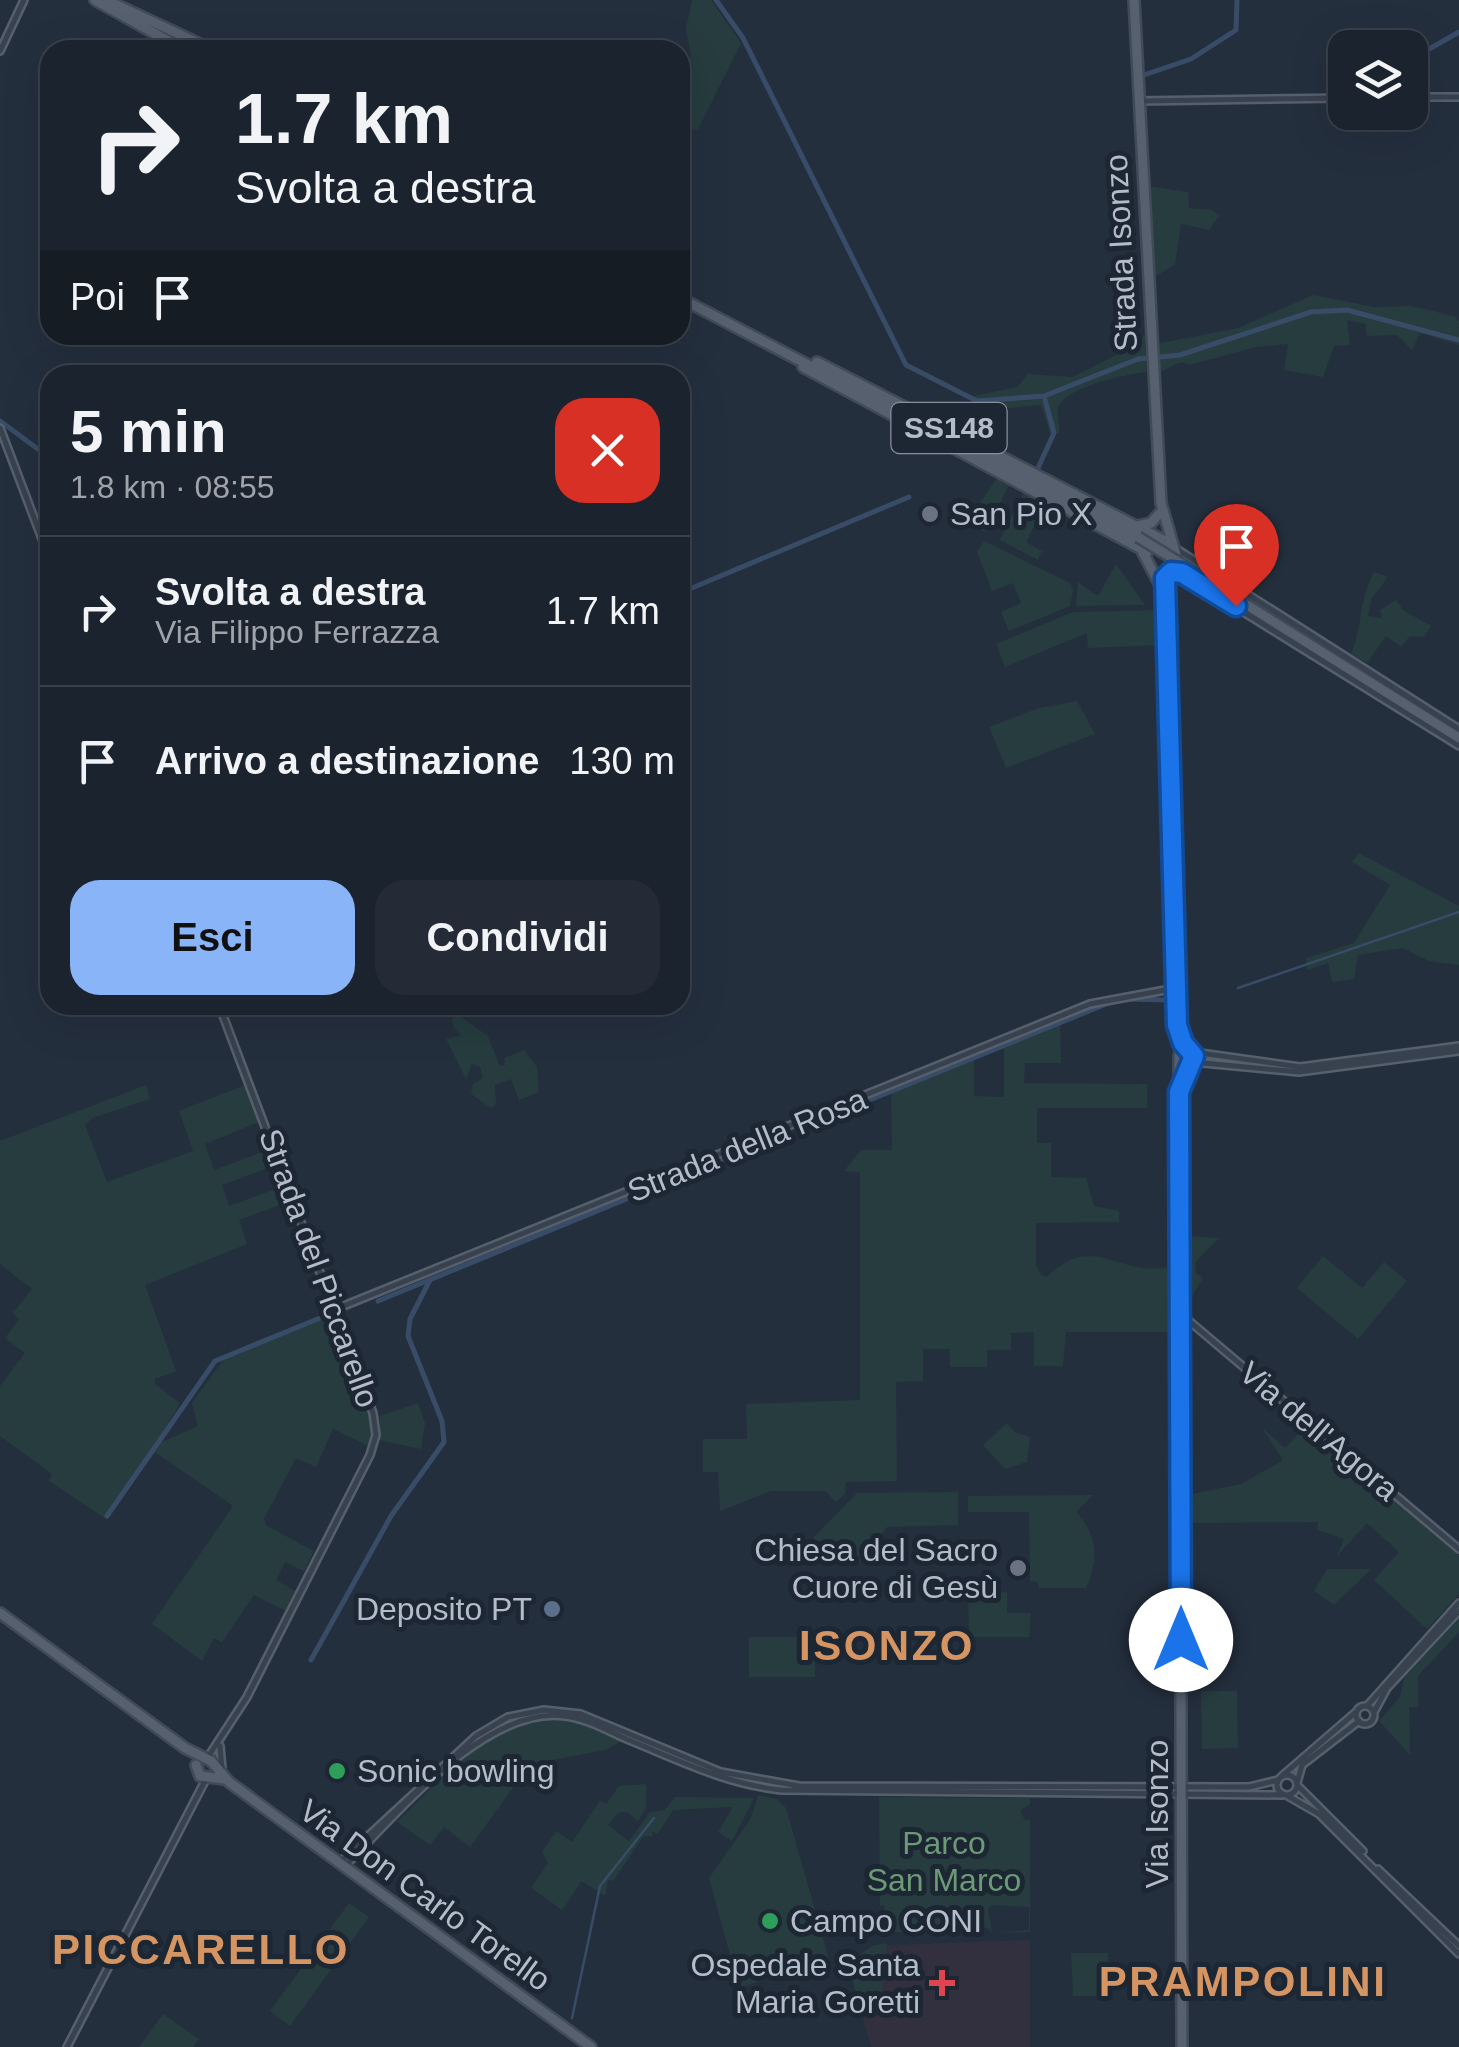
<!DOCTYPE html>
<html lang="it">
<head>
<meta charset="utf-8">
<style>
  body { margin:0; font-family:Helvetica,sans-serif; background:#242b36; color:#f1f3f6; height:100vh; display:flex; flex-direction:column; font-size:38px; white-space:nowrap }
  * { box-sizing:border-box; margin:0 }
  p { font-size:32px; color:#a0a4aa }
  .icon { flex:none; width:55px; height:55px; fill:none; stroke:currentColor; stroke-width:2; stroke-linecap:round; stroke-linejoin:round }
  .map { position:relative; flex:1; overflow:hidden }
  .side { position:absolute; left:40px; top:365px; width:650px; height:650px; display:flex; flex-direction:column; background:#1b232e; border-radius:30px; box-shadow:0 10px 40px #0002,0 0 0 2px #39404a }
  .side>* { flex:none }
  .top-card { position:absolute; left:40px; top:40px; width:650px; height:305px; border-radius:30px; box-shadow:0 10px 40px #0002,0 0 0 2px #39404a; background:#1b232e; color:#f1f3f6; overflow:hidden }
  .buttons { position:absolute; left:1328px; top:30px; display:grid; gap:20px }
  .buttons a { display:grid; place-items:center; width:100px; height:100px; border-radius:20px; background:#1b232e; box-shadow:0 10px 40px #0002,0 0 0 2px #39404a; font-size:50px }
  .pin { position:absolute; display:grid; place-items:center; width:85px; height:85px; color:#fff; margin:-102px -42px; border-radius:50% 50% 50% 0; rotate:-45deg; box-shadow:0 0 10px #0007 }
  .pin .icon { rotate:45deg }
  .me { position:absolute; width:110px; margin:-55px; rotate:0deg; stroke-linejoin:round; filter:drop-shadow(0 0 8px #0008) }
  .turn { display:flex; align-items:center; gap:35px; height:210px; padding:0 30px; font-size:45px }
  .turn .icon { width:130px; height:130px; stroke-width:2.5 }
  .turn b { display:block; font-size:70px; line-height:85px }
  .then { display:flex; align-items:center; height:95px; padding:0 30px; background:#0003; gap:20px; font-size:38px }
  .round { display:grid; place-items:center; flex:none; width:105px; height:105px; border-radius:30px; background:#242b36 }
  .overview { display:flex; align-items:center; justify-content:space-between; height:170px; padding:0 30px }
  h1 { font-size:60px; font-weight:700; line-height:75px }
  .action { display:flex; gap:20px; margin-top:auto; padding:20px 30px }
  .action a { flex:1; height:115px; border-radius:30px; background:#8ab4f8; color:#111; font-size:40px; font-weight:700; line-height:115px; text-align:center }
  .action a+a { background:#242b36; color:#f1f3f6 }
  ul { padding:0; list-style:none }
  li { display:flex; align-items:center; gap:30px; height:150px; padding:0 30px; border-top:2px solid #39404a }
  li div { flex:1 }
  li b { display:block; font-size:38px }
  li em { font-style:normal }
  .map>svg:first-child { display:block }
</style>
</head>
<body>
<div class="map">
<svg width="1459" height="2047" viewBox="0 0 1459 2047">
  <rect width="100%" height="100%" fill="#242f3e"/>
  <!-- medical -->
  <path fill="#32303f" d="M 1030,1940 L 1030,2047 L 871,2047 L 848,1963 L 872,1946 Z"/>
  <!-- green -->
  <path fill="#263c3f" d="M 692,0 L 711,0 L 741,43 L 697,131 L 680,122 L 683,74 L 691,56 L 686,29 Z
    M 1147,186 L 1188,192 L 1189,208 L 1212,210 L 1219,216 L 1209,230 L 1181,224 L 1175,264 L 1152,279 Z
    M 1313,295 L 1374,307 L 1411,306 L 1454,316 L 1459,321 L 1459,345 L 1420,333 L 1412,350 L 1397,335 L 1367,336 L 1365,324 L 1347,320 L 1350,345 L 1334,346 L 1323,377 L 1284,370 L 1288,344 L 1256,347 L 1189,365 L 1181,362 L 1158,373 L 1155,344 L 1238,328 Z
    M 1145,334 L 1146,372 C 1127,374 1063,387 1058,409 C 1057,416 1060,425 1059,433 L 1050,433 L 1041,405 L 977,411 L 974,396 L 1017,387 L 1028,374 L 1073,377 L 1134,346 Z
    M 998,476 L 1011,482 L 985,532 L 967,523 Z
    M 1025,490 L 1047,500 L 1026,542 L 1042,551 L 1038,560 L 1000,540 Z
    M 984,541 L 1070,583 L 1073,590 L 1070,606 L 1009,631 L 1001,612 L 1021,603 L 1013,583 L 992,591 L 977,552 Z
    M 1116,564 L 1145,605 L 1076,606 L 1078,582 L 1098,596 Z
    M 1374,572 L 1388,577 L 1372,598 L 1368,616 L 1382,618 L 1380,610 L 1396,600 L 1403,610 L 1431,626 L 1424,637 L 1410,636 L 1401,647 L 1386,636 L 1367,663 L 1351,654 C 1364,623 1357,605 1374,572 Z
    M 1160,610 L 1162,645 L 1088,648 L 1087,633 L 1005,667 L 996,644 L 1073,612 Z
    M 1077,701 L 1095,734 L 1006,768 L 989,727 L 1039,708 Z
    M 1359,853 L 1459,906 L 1459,965 L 1429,961 L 1403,948 L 1358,955 L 1354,979 L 1332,982 L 1328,963 L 1307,970 L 1306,958 L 1354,943 L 1390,885 L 1352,862 Z
    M 459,1015 L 488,1036 L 500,1066 L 505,1065 L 504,1058 L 524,1050 L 537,1067 L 539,1092 L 519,1100 L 511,1079 L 495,1085 L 496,1104 L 491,1108 L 471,1094 L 473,1084 L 483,1078 L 480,1067 L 472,1064 L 466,1079 L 446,1039 L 461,1035 L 453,1027 L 452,1018 Z
    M 1060,1022 L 1061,1063 L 1025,1063 L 1024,1083 L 1147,1084 L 1147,1108 L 1037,1108 L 1037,1143 L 1051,1143 L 1051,1177 L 1086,1178 L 1094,1206 L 1119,1211 L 1119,1222 L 1036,1223 L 1036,1265 L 1042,1276 L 1047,1277 C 1095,1229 1117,1280 1174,1266 L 1170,1332 L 1066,1332 L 1063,1366 L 1034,1366 L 1034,1332 L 1011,1333 L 1011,1350 L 987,1350 L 987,1367 L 950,1367 L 950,1349 L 923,1349 L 923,1381 L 896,1382 L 897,1481 L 846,1482 L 845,1494 L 836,1502 L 825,1491 L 771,1491 L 720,1511 L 718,1472 L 703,1472 L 703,1439 L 747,1439 L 746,1404 L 860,1400 L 860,1172 L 844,1171 L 861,1150 L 892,1150 L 891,1091 L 974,1055 L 974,1096 L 1004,1097 L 1004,1044 Z
    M 146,1085 L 150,1099 L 92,1118 L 85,1125 L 107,1182 L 193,1151 L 179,1111 L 245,1085 L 259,1122 L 205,1144 L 214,1170 L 270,1149 L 276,1165 L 222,1185 L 229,1206 L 284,1186 L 290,1201 L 239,1220 L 247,1244 L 145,1285 L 176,1371 L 155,1379 L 155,1384 L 180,1403 L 158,1440 L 162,1442 L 198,1426 L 192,1403 L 224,1359 L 332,1316 L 372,1422 L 370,1447 L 333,1429 L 316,1467 L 296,1458 L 264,1519 L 267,1526 L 314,1551 L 304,1571 L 285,1562 L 276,1580 L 295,1591 L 286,1611 L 254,1595 L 222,1642 L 214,1638 L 202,1661 L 152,1624 L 233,1506 L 155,1452 L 106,1519 L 49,1481 L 52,1474 L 0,1436 L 0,1386 L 25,1353 L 5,1338 L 19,1319 L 13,1313 L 32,1289 L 0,1264 L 0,1141 Z
    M 1184,1236 L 1219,1238 L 1195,1262 L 1196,1273 L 1203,1278 L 1192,1296 L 1190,1318 L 1185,1310 Z
    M 1323,1256 L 1362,1288 L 1384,1262 L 1407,1281 L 1358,1339 L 1297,1288 Z
    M 418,1403 L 425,1423 L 421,1449 L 379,1440 L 380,1416 Z
    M 1007,1423 L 1015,1432 L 1030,1437 L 1027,1462 L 1005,1469 L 983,1445 Z
    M 1306,1426 L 1459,1555 L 1459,1594 L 1427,1629 L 1374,1580 L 1399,1552 L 1367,1523 L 1337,1556 L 1344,1539 L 1317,1530 L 1318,1522 L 1188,1523 L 1187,1495 L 1241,1484 L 1283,1460 L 1262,1428 L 1285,1448 Z
    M 958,1492 L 958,1525 L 887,1527 L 859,1563 L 814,1564 L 814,1537 L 857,1493 Z
    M 1093,1495 L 1076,1512 C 1098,1536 1099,1558 1086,1588 L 1039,1588 L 1038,1582 L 1030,1581 L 1029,1512 L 968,1512 L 968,1496 Z
    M 1327,1569 L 1369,1569 L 1370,1570 L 1334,1605 L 1314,1591 Z
    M 1007,1592 L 1007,1613 L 1031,1613 L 1029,1637 L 969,1637 L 968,1595 Z
    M 1459,1619 L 1459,1632 L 1418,1676 L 1418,1707 L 1409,1707 L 1410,1755 L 1379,1721 L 1400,1697 L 1404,1678 Z
    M 749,1637 L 815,1637 L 815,1677 L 749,1677 Z
    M 1201,1691 L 1237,1691 L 1238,1748 L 1202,1749 Z
    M 557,1720 L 583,1724 L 621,1741 L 606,1750 L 530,1764 L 470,1847 L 444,1827 L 430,1845 L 397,1822 C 442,1780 490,1716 557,1720 Z
    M 646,1784 L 646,1808 L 638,1821 L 627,1812 L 618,1813 L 608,1825 L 629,1841 L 650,1812 L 665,1810 L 675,1797 L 754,1798 L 732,1841 L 718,1832 L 733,1807 L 673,1810 L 658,1834 L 651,1831 L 653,1836 L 643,1837 L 613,1881 L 608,1880 L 605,1896 L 582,1881 L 562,1910 L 531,1888 L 548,1863 L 542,1852 L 556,1831 L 572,1842 L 600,1801 L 606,1804 L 619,1786 Z
    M 758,1795 L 777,1799 L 786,1808 L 829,1959 L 739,1988 L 709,1878 L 751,1818 Z
    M 879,1797 L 1030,1798 L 1030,1804 L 1020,1811 L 1025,1820 L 1030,1820 L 1030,1932 L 998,1933 L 1029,1930 L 1029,1907 L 993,1905 L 988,1909 L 992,1932 L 985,1927 L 969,1932 L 887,1932 L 884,1905 L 880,1906 Z
    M 349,1903 L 369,1917 L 290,2026 L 270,2011 Z
    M 887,1943 L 882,1990 L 859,2004 L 848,1963 L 872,1946 Z
    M 1071,1953 L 1108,1953 L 1108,1986 L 1101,1989 L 1108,1996 L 1073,1996 Z
    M 163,2014 L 199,2039 L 193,2047 L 139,2047 Z"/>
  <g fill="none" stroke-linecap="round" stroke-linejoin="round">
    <!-- stream -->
    <path stroke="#394c67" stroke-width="2.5" d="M 1238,988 L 1459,912
      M 572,2018 L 600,1886 L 654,1818"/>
    <!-- canal -->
    <path stroke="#394c67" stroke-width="5" d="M 716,0 L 743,38 L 906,365 L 977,401 L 1044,396 L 1138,359 L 1180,355 L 1311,312 L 1347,310 L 1459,340
      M 1410,60 L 1459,32
      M 1144,75 L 1191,59 L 1236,30 L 1237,0
      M 0,421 L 50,458
      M 1038,468 L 1054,433 L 1044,396
      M 680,593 L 909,497
      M 1126,999 L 1167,1000
      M 798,1129 L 1111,1002
      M 378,1301 L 736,1154
      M 107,1516 L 215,1361 L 330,1314
      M 311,1660 L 391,1516 L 444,1442 L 442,1421 L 408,1336 L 410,1319 L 430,1280"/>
    <!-- minor casing -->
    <g stroke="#565f6c" stroke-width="10">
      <path id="minor" d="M 0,51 L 24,0
        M 1410,97 L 1459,97
        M 1139,101 L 1345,98
        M 0,428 L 50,560
        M 1175,548 L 1459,729
        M 1171,567 L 1459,746
        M 1193,1052 L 1300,1067 L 1459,1046
        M 1193,1062 L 1299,1072 L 1459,1051
        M 336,1309 L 1090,1004 L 1176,988
        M 1182,1315 L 1459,1549
        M1356 1715a9 9 0 1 1 18 0a9 9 0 1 1-18 0Z
        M 1367,1706 L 1459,1603
        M 1374,1712 L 1387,1688 L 1459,1611
        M 220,1746 L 222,1769
        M 208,1757 L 247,1697 L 370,1455 L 376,1435 L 373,1413 L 219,1005
        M1277 1785a10 10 0 1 1 20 0a10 10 0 1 1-20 0Z
        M 1282,1776 L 1356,1712
        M 1297,1783 L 1302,1765 L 1359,1721
        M 1297,1785 L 1363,1851
        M 1286,1795 L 1319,1814 L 1459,1954
        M 339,1863 L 476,1736 L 508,1717 L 544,1710 L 581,1714 L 721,1772 L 799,1786 L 1249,1787 L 1278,1780
        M 344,1867 C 396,1815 485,1706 564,1716 C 586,1718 608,1731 629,1740 C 678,1760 726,1784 781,1790 L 1283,1795
        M 1378,1869 L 1459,1946
        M 67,2047 L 206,1779"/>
    </g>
    <!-- major casing -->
    <g stroke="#414a57" stroke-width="14">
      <path id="major" d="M 95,0 L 184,50
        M 106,0 L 213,50
        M 1134,0 L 1161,503 L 1176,555 L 1163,577 L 1180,1054
        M 680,298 L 1138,537
        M 817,362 L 1171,544
        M 803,367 L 1147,552
        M 1137,526 L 1151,523 L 1160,513
        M 1141,549 L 1159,583
        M 1188,568 L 1459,738
        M1179 1057a8 8 0 1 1 16 0a8 8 0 1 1-16 0Z
        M 1179,1060 L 1182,2047
        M 0,1613 L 185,1748 L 211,1761 L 229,1782 L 591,2047
        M 196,1765 L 200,1776 L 224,1779"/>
    </g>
    <!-- minor -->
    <use href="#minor" stroke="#38414e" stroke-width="5"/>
    <!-- major -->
    <use href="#major" stroke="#56606e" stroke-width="9"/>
    <!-- major-bridge casing -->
    <g stroke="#414a57" stroke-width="14" stroke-linecap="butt">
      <path id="major-bridge" d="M 1138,537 L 1188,568"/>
    </g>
    <!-- major-bridge -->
    <use href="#major-bridge" stroke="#56606e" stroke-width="9"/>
  </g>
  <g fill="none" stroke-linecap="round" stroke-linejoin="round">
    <!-- route casing -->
    <g stroke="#114b97" stroke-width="25">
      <path id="route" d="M 1181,1640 L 1179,1092 L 1194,1056 L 1183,1043 L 1177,1025 L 1165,578 L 1171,572 L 1182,573 L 1236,606"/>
    </g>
    <!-- route -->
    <use href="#route" stroke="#1a73e8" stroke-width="18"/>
  </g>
  <!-- markers -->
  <g fill="#6b7280" stroke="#1d2633" stroke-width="4">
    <circle cx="930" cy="514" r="10"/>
    <circle cx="1018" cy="1568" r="10"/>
  </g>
  <circle fill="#5c6f8a" stroke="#1d2633" stroke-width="4" cx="552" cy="1609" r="10"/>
  <g fill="#2e9e5b" stroke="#1d2633" stroke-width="4">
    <circle cx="337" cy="1771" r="10"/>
    <circle cx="770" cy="1921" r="10"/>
  </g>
  <path fill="#e0444e" stroke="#1d2633" stroke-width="4" d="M937 1968h10v10h10v10h-10v10h-10v-10h-10v-10h10z"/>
  <g text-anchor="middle" stroke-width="10" stroke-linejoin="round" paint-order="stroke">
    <!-- shield labels -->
    <rect fill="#1d2633" stroke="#878f9c" stroke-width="2.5" x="891.5" y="403" width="115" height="50" rx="8"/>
    <g font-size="30" font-weight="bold" fill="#b4bcc9">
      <text x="949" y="438">SS148</text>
    </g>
    <!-- street labels -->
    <g font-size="32" fill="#b4bcc9" stroke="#1d2633">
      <text transform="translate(1121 253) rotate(-93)" y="11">Strada Isonzo</text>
      <text transform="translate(747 1145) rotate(-22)" y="11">Strada della Rosa</text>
      <text transform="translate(319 1268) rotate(70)" y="11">Strada del Piccarello</text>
      <text transform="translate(1319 1431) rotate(40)" y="11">Via dell'Agora</text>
      <text transform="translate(1157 1814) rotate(-90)" y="11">Via Isonzo</text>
      <text transform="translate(425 1895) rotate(36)" y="11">Via Don Carlo Torello</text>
    </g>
    <!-- poi labels -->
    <g font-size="32" fill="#b4bcc9" stroke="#1d2633" text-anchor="start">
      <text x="950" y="525">San Pio X</text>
      <text x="998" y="1561" text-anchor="end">Chiesa del Sacro<tspan x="998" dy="37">Cuore di Gesù</tspan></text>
      <text x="532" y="1620" text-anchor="end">Deposito PT</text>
      <text x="357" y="1782">Sonic bowling</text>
      <text x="790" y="1932">Campo CONI</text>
      <text x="920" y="1976" text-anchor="end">Ospedale Santa<tspan x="920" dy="37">Maria Goretti</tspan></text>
    </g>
    <!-- park labels -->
    <g font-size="32" fill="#6b9a76" stroke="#1d2633">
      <text x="944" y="1854">Parco<tspan x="944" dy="37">San Marco</tspan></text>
    </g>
    <!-- district labels -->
    <g font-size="42" font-weight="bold" letter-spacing="2.5" fill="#d59563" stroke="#1d2633">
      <text x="887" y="1660">ISONZO</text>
      <text x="201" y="1964">PICCARELLO</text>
      <text x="1243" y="1996">PRAMPOLINI</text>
    </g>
  </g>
</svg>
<div class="buttons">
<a><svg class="icon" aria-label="layers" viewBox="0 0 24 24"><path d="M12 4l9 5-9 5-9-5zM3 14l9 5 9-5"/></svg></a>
</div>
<div class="pin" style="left:1236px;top:606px;background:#d93025"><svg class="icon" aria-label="arrive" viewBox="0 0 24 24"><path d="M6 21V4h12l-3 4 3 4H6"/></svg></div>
<svg class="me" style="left:1181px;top:1640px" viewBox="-20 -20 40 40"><circle r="19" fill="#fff"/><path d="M0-13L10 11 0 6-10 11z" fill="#1a73e8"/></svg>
<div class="top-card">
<div class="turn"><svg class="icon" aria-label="right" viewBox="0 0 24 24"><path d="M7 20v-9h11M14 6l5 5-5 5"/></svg><div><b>1.7 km</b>Svolta a destra</div></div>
<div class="then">Poi<svg class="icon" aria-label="arrive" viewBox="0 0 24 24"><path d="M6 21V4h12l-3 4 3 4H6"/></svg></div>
</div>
<section class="side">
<div class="overview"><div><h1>5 min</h1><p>1.8 km · 08:55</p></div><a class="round" style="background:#d93025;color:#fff"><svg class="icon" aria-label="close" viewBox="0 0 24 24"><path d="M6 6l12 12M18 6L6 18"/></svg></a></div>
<ul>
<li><svg class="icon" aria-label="right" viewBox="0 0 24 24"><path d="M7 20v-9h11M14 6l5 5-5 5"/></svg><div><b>Svolta a destra</b><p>Via Filippo Ferrazza</p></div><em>1.7 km</em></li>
<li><svg class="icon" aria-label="arrive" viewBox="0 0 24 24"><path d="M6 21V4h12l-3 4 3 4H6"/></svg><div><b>Arrivo a destinazione</b></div><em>130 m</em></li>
</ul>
<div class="action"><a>Esci</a><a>Condividi</a></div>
</section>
</div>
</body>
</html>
